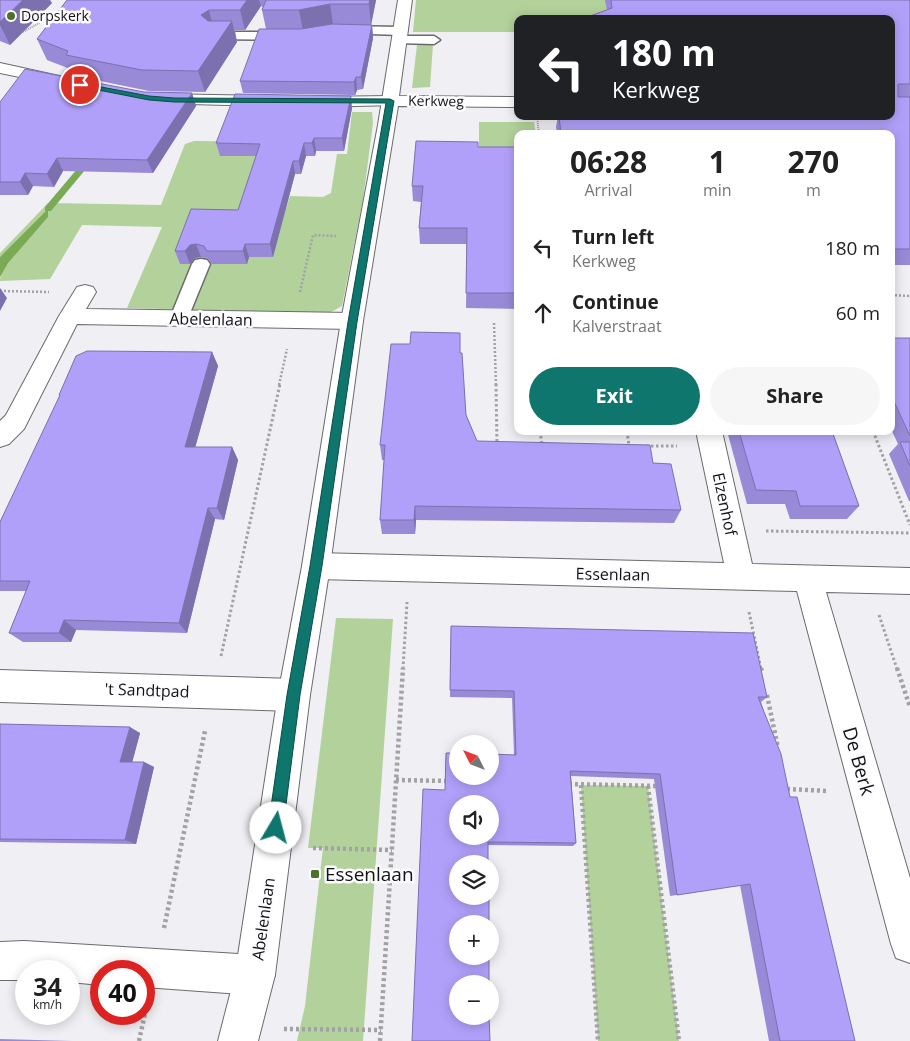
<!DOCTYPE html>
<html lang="en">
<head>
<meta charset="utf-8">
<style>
  body { margin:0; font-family:"Open Sans",sans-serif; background:#f6f6f6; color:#222; height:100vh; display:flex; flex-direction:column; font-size:19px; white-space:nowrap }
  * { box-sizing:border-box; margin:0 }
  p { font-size:16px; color:#767676 }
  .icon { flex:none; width:28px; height:28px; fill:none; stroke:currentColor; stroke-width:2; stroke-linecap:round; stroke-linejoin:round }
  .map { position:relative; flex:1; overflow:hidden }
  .side { position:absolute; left:514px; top:130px; width:381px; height:305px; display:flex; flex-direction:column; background:#fff; border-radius:10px; box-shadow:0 2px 12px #0003 }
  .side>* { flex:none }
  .top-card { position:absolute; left:514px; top:15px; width:381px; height:105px; border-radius:10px; box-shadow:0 2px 12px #0003; background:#202124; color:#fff; overflow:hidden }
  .needle { width:32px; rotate:312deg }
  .controls { position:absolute; left:449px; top:735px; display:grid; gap:10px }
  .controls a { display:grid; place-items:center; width:50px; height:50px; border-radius:50%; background:#fff; box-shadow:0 2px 12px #0003; font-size:25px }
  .speed { position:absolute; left:15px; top:960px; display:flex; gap:10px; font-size:25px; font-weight:700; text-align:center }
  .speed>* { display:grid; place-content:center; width:65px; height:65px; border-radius:50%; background:#fff; box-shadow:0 2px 12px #0003; line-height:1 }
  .speed small { font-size:12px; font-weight:400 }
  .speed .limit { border:8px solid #d22; background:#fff; color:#111 }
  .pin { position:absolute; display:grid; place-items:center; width:42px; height:42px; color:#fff; margin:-21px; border:2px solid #fff; border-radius:50%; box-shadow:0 1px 5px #0007 }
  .me { position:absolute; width:55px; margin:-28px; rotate:8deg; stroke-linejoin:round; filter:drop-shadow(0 0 4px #0008) }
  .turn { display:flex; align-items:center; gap:18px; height:105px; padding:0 15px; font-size:22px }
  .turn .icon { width:65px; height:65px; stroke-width:2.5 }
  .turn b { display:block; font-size:35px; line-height:42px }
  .eta { display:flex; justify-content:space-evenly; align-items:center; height:85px; text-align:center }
  .eta b { font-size:30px; font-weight:700; line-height:35px }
  .button { display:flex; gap:10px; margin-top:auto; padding:10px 15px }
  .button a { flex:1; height:58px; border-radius:30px; background:#0f766e; color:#fff; font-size:20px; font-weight:700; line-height:58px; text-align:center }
  .button a+a { background:#f6f6f6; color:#222 }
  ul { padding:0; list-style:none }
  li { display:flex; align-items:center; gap:15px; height:65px; padding:0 15px }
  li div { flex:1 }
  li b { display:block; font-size:19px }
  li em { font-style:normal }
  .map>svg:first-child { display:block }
</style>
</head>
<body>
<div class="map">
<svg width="910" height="1041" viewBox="0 0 910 1041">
  <rect width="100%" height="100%" fill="#efeff4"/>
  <!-- green -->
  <path fill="#b2d19b" d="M 416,0 L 614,0 L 619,19 L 518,19 L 517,32 L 413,32 Z
    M 433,44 L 430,87 L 412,88 L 417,45 Z
    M 352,112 L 372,112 L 373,123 L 363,200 L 342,306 L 331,312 L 317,313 L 127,308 L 162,227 L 82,225 L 50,279 L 0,281 C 0,263 36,231 48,217 L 0,257 L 0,253 L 48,203 L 161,205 L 185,144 L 194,141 L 285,142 L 286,208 L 290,196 L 323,197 L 331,193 L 337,154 L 347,154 Z
    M 479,122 L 534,122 L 536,134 L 518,134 L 517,156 L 479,148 Z
    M 336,618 L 393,619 L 363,1041 L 297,1041 L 305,1006 L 323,848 L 308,848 Z
    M 581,785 L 648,786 L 679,1041 L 598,1041 Z"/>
  <!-- water -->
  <path fill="#7baa54" d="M 48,209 L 48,217 L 8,263 L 0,277 L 0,257 Z"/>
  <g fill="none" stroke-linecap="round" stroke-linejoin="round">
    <!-- stream -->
    <path fill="#7baa54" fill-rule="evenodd" d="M 88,156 L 95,158 L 51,211 L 45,211 L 45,207 Z"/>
    <!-- lane casing -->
    <g stroke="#6b6b6f" stroke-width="3">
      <path id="lane" d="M 342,26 L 401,27 L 407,31 L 401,35 L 338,33 L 336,30 L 338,27 Z
        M 214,32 L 288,32 L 294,36 L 288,40 L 210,39 L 208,36 Z
        M 399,36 L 434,36 L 440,40 L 434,44 L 395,43 L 393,40 L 395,37 Z
        M 201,259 L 207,260 L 210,264 L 188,318 L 185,322 L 179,324 L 173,322 L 170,318 L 192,264 L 195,260 Z"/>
    </g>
    <!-- street casing -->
    <g stroke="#6b6b6f" stroke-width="2">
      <path id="street" d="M 0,63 L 64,77 L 66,80 L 64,83 L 58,85 L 0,73 Z
        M 157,94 L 269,96 L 275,97 L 277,101 L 275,105 L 269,106 L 151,103 L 149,99 L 151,95 Z
        M 390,96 L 396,97 L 398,101 L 396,105 L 314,107 L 308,106 L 306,102 L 308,98 L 314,97 Z
        M 85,285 L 93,287 L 96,292 L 86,309 L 352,313 L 360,316 L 363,321 L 360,326 L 352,329 L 77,324 L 24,429 L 9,444 L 0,447 L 0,421 L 6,415 L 59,316 L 77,287 Z
        M 696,431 L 722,431 L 752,564 L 910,568 L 910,594 L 826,592 L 910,878 L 910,963 L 896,958 L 891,944 L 797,591 L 316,579 L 306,575 L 302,566 L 306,557 L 316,553 L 724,563 Z
        M 0,670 L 294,679 L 305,684 L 310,695 L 305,706 L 294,711 L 0,702 Z
        M 24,941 L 255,955 L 269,961 L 275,975 L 269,989 L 255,995 L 144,987 L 144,971 L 101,971 L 101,985 L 69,982 L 69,971 L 26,971 L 26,980 L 0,980 L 0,942 Z"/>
    </g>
    <!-- secondary casing -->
    <g stroke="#6b6b6f" stroke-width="2">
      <path id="secondary" d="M 398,0 L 412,0 L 399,96 L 518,97 L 518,107 L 398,106 L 363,321 L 330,566 L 310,695 L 275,975 L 258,1041 L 218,1041 L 235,975 L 278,695 L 302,566 L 341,321 L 378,125 Z"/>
    </g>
    <!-- path-far3 -->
    <path stroke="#a2a2a5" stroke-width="2" stroke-dasharray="1 1" stroke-linecap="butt" d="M 23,32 L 59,12
      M 537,117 L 539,134"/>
    <!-- path-far2 -->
    <path stroke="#a2a2a5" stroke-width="2.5" stroke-dasharray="2 2" stroke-linecap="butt" d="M 0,291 L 49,292
      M 300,292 L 313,235 L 336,236
      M 891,295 L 910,296
      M 494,323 L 496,385
      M 279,385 L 287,349"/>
    <!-- path-far1 -->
    <path stroke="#a2a2a5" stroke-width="3" stroke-dasharray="2.5 2.5" stroke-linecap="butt" d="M 496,384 L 497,444
      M 540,431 L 542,444
      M 627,431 L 629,446
      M 873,431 L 910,525
      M 646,446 L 677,446
      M 766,531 L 910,533
      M 749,612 L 761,669
      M 879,615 L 897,669
      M 221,656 L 280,384
      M 403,669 L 407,602"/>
    <!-- path -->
    <path stroke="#a2a2a5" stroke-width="4.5" stroke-dasharray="3 3" stroke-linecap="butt" d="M 761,668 L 762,672
      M 897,668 L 910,707
      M 767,695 L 778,748
      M 396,780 L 448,781
      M 569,784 L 658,786
      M 581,785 L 598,1041
      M 648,786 L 679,1041
      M 787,789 L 828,791
      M 313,848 L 392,850
      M 164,928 L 205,731
      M 284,1029 L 381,1030
      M 139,1041 L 146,1009
      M 380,1041 L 403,668"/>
    <!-- lane -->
    <use href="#lane" fill="#fff" fill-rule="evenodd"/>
    <!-- street -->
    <use href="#street" fill="#fff" fill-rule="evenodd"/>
    <!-- secondary -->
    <use href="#secondary" fill="#fff" fill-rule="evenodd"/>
  </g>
  <!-- wall -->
  <path fill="#988ad6" d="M 0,0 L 52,3 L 10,45 L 0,41 Z
    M 67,0 L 376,0 L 371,25 L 353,24 L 372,25 L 373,38 L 363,89 L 357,90 L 355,95 L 243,93 L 240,81 L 266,29 L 262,10 L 263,7 L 261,6 L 245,30 L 235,30 L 237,42 L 205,92 L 149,91 L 76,76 L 73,70 L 47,60 L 37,39 Z
    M 605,0 L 910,0 L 910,265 L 891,265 L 891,134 L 557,134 L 556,127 L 558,116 L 891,116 L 607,10 Z
    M 144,92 L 192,93 L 196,106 L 153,173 L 63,171 L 54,187 L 33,186 L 28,195 L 0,195 L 0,102 Z
    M 352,108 L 344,151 L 316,151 L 315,156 L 306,156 L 301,174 L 295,174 L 273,257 L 249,257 L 247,264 L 212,264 L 208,259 L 201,257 L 195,258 L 190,264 L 180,264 L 175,251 L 238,210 L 256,156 L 220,156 L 216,143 Z
    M 478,147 L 518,147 L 518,309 L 466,308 L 467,244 L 420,244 L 419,228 L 421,202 L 413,201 L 412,186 Z
    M 891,338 L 910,338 L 910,501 L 909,501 L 889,454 L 898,444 L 891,429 Z
    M 212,352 L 218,366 L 195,447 L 232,447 L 238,460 L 224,520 L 215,519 L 187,633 L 76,630 L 71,642 L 23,642 L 9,633 L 26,591 L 0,591 L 0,522 L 60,397 L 59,395 Z
    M 460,353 L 466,415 L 477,441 L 653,463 L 681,510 L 674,523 L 416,520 L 415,534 L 382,534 L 380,520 L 384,460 L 382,460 L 380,445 Z
    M 727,431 L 832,431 L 859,506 L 847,519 L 790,519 L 785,504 L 747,504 Z
    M 451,626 L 767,697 L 761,702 L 790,797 L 855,1041 L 769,1041 L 740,885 L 670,896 L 654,779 L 571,776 L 576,843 L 573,846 L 488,845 L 445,790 L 514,755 L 512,698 L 450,697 Z
    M 0,724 L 140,733 L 132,762 L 144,762 L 154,767 L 136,844 L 0,842 Z
    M 0,1039 L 72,1041 L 0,1041 Z"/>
  <!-- shaded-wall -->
  <path fill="#7c70ae" d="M 23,0 L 50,0 L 52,3 L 10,45 L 0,25 L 0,22 Z
    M 247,0 L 259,0 L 261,6 L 245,30 L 240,10 Z
    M 370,0 L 376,0 L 371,25 L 369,4 Z
    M 330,4 L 333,24 L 303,30 L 299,10 Z
    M 209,10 L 214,30 L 201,15 Z
    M 232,21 L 237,42 L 205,92 L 198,71 Z
    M 372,25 L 373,38 L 363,89 L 361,77 Z
    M 356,77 L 357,90 L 355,95 L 354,82 Z
    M 192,93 L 196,106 L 153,173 L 147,160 Z
    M 351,96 L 352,108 L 344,151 L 342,138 Z
    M 314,138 L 316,151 L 315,156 L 312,143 Z
    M 304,143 L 306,156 L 301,174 L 299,161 Z
    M 57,158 L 63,171 L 54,187 L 47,174 Z
    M 293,161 L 295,174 L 273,257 L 270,244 Z
    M 25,173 L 33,186 L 28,195 L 20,182 Z
    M 196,244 L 201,257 L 195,258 L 190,264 L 185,251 L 190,245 Z
    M 245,244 L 249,257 L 247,264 L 243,251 Z
    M 0,288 L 7,298 L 0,311 Z
    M 212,352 L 218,366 L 192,459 L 185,447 Z
    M 232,447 L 238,460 L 224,520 L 217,508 Z
    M 415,506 L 416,520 L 415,534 L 414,520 Z
    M 208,508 L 215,519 L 187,633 L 179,623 Z
    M 64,620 L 76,630 L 71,642 L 59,633 Z
    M 130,727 L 140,733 L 131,767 L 120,762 Z
    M 144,762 L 154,767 L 136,844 L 125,840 Z"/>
  <!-- building -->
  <path fill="#b1a0f9" stroke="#7c70ae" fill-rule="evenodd" d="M 0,0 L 23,0 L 0,22 Z
    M 67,0 L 247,0 L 240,10 L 209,10 L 201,15 L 208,21 L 232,21 L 198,71 L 142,70 L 66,55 L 68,51 L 37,39 Z
    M 266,0 L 370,0 L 369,4 L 330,4 L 299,10 L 262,10 Z
    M 611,0 L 910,0 L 910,84 L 898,84 L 898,97 L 910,97 L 910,249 L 891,249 L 891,134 L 561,134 L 559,116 L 891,116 L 891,19 L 582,19 L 612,8 Z
    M 332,24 L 372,25 L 361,77 L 356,77 L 354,82 L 240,81 L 259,29 L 301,29 Z
    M 25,69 L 144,92 L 192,93 L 147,160 L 57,158 L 47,174 L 25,173 L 20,182 L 0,182 L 0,102 Z
    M 235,94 L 351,96 L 342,138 L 314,138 L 312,143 L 304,143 L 299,161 L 293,161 L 270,244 L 245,244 L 243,251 L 207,251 L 204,246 L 196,244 L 190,245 L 185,251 L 175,251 L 191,209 L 238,210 L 260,144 L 216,143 Z
    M 416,141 L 478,142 L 478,147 L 518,147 L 518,293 L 466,293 L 467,228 L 419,228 L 423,186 L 412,186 Z
    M 411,332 L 460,333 L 460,353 L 462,353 L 466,415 L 477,441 L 650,445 L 653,463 L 671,464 L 681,510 L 415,506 L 414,520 L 380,520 L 385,445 L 380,445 L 391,344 L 410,344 Z
    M 891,338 L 910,338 L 910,436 L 891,395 Z
    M 87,351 L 212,352 L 185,447 L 232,447 L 217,508 L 208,508 L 179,623 L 64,620 L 59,633 L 9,633 L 30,581 L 0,581 L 0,522 L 60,395 L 59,395 L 76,356 Z
    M 739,431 L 832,431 L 859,506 L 800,506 L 796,491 L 756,490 Z
    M 900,442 L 910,442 L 910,466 Z
    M 451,626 L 753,633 L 767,697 L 758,697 L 781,754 L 790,797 L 797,797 L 855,1041 L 780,1041 L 750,884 L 677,895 L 660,774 L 570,771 L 576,843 L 488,842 L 488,864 L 458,864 L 458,896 L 489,896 L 489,924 L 458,924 L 458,956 L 489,956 L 489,984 L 458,984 L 458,1016 L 489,1016 L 490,1041 L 412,1041 L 423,789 L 445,790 L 446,753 L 458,753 L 458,776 L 490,776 L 490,754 L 516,755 L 514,691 L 450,690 ZM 458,804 L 490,804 L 490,836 L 458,836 Z
    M 0,724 L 130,727 L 120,762 L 144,762 L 125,840 L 0,839 Z"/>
  <!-- route -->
  <path fill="#0f766e" stroke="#0a4d48" d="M 80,83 L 149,96 L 174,98 L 390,99 L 394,101 L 357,322 L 322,566 L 300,695 L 283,828 L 281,833 L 276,835 L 271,833 L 268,828 L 287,695 L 310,566 L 348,322 L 386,103 L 174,102 L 149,100 L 78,86 L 77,85 Z"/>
  <!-- markers -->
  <g fill="#4c712a" stroke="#fdfcfe" stroke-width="2">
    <circle cx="11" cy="16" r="5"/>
    <rect x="310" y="869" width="10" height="10" rx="2.5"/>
  </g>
  <g text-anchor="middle" stroke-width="5" stroke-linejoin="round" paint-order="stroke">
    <!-- far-poi labels -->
    <g font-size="14" fill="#131315" stroke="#fdfcfe" text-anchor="start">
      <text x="21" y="21">Dorpskerk</text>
    </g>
    <!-- far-street labels -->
    <g font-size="14" fill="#131315" stroke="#fdfcfe">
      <text transform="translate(436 101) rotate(1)" y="5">Kerkweg</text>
    </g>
    <!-- street labels -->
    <g font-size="16" fill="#131315" stroke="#fdfcfe">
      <text transform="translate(211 319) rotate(1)" y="6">Abelenlaan</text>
      <text transform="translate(725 504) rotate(78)" y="6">Elzenhof</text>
      <text transform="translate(613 574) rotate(1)" y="6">Essenlaan</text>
      <text transform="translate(147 690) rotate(2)" y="6">'t Sandtpad</text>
      <text transform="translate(263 919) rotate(-82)" y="6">Abelenlaan</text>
    </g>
    <!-- near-street labels -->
    <g font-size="19" fill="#131315" stroke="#fdfcfe">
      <text transform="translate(859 761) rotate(74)" y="7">De Berk</text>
    </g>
    <!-- near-poi labels -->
    <g font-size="19" fill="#131315" stroke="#fdfcfe" text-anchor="start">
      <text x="325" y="881">Essenlaan</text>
    </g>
  </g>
</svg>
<div class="controls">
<a><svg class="needle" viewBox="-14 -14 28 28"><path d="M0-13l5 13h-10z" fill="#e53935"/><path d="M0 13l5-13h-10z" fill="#767676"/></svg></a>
<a><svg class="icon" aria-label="sound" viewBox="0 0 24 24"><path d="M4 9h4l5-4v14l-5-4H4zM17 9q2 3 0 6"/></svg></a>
<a><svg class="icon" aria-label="layers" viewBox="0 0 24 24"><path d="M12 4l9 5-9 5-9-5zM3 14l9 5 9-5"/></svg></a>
<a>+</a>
<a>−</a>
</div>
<div class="speed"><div>34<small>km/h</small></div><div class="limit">40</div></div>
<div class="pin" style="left:80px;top:85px;background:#d93025"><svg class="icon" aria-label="arrive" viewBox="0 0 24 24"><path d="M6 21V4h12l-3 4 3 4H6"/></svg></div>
<svg class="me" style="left:276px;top:828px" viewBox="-20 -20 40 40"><circle r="19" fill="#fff"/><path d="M0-13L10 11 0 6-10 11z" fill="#0f766e"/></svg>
<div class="top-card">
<div class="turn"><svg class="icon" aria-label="left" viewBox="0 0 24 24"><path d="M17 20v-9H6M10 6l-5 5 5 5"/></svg><div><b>180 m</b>Kerkweg</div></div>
</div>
<section class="side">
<div class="eta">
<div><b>06:28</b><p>Arrival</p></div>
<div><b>1</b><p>min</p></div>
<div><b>270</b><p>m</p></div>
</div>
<ul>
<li><svg class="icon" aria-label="left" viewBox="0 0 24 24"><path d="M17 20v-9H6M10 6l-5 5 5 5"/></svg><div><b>Turn left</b><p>Kerkweg</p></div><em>180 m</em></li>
<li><svg class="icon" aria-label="ahead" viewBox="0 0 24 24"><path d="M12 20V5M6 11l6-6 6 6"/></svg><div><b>Continue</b><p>Kalverstraat</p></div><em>60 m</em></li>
</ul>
<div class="button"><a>Exit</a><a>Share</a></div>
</section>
</div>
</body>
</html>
